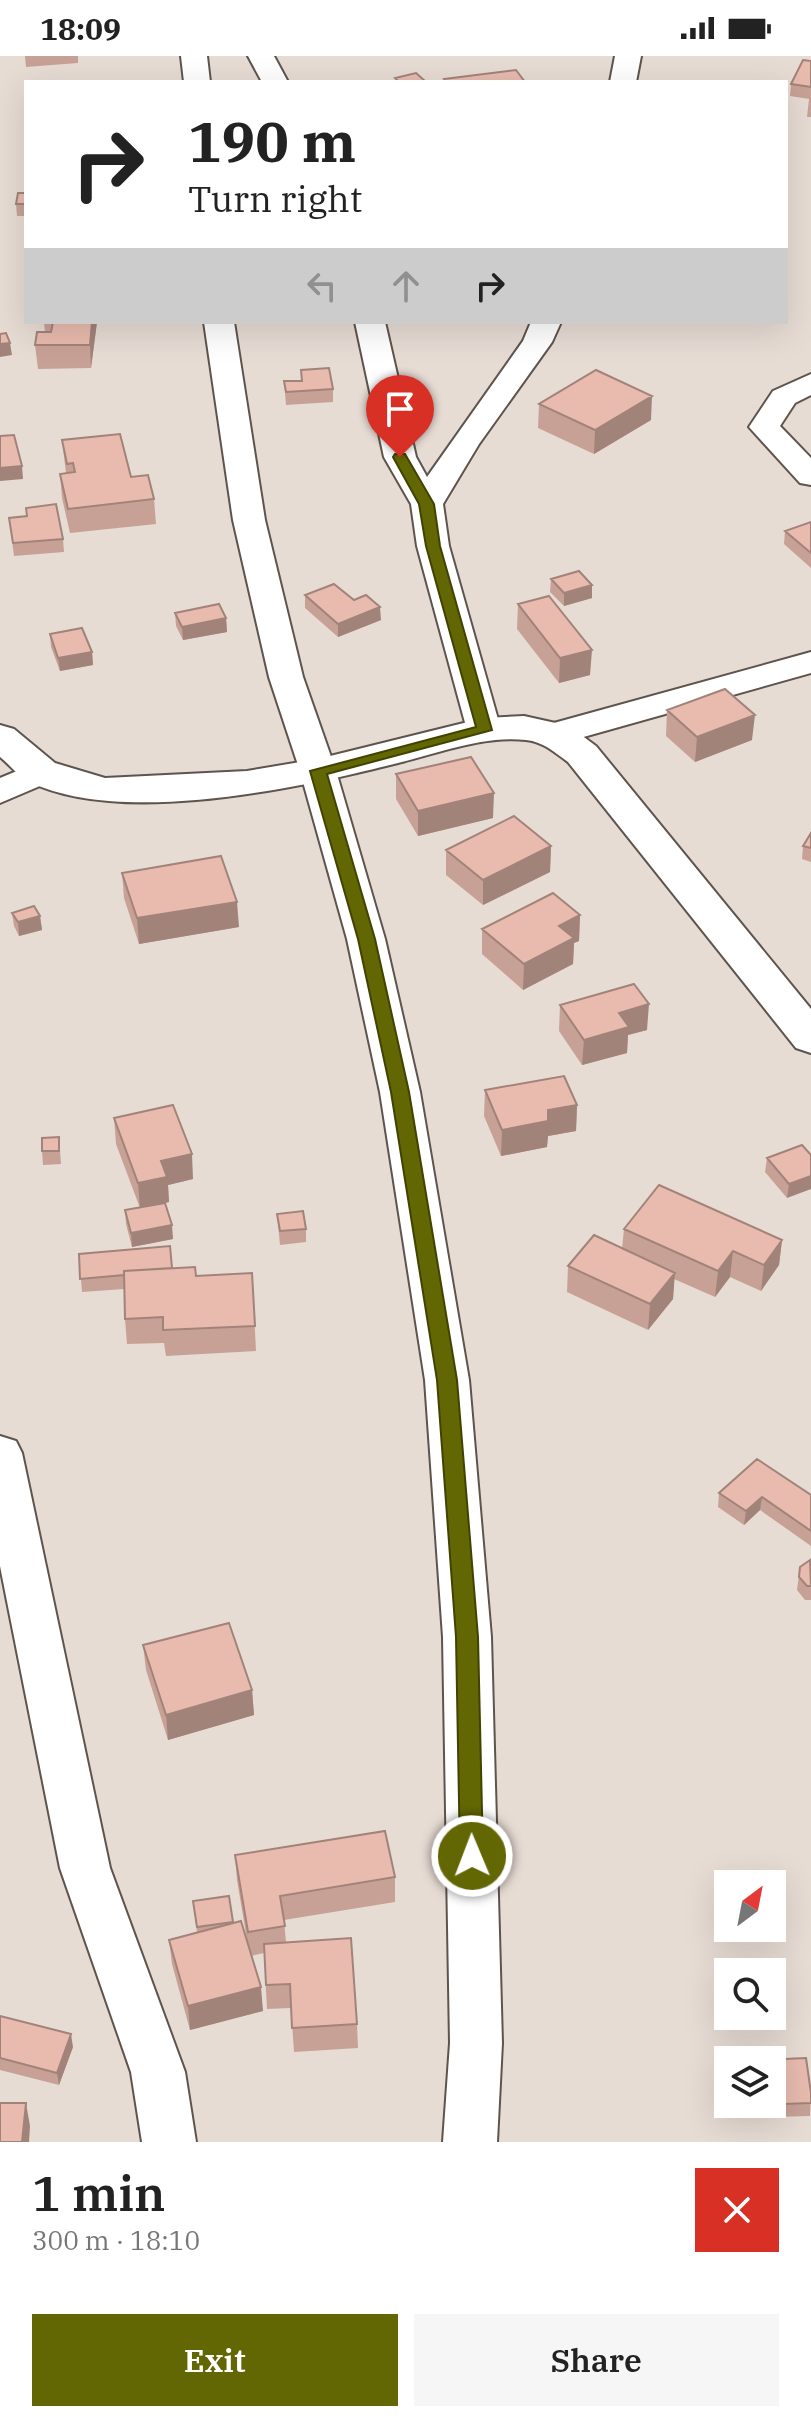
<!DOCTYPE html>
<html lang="en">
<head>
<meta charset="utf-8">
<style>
  body { margin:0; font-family:"IBM Plex Serif",serif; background:#f6f6f6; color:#222; height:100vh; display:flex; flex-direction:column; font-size:30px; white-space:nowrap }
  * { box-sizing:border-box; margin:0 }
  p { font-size:26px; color:#767676 }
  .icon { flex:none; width:44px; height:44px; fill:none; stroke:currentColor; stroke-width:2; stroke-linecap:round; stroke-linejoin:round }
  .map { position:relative; height:2086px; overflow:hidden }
  .panel { display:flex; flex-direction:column; background:#fff; flex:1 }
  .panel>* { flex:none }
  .top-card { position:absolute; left:24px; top:24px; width:764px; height:244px; border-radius:0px; box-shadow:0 8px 32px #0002; background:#fff; color:#222; overflow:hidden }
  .needle { width:52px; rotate:32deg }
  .fabs { position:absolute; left:714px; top:1814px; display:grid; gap:16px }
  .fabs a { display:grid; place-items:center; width:72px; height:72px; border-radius:0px; background:#fff; box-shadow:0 8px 32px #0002; font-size:40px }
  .pin { position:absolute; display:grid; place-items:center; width:68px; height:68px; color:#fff; margin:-82px -34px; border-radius:50% 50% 50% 0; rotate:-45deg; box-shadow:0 0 8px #0007 }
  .pin .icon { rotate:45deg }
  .me { position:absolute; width:88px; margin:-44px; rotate:359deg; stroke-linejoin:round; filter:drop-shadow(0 0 6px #0008) }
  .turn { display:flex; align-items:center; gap:28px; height:168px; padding:0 32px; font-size:36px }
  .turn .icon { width:104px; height:104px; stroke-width:2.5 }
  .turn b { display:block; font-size:56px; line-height:68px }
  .lanes { display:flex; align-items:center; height:76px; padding:0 32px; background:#0003; justify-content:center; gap:40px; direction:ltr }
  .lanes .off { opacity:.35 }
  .round { display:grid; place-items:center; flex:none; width:84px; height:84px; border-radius:0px; background:#f6f6f6 }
  .overview { display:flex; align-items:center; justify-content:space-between; height:136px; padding:0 32px }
  h1 { font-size:48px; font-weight:600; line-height:60px }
  .button { display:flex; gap:16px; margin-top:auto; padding:16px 32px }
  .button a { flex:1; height:92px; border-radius:0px; background:#636703; color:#fff; font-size:32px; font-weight:600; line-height:92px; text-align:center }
  .button a+a { background:#f6f6f6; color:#222 }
  .status { display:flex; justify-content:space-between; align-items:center; height:56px; padding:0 40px; background:#fff; direction:ltr }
  .status svg { height:22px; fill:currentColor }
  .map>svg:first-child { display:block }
</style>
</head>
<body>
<div class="status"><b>18:09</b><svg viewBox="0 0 49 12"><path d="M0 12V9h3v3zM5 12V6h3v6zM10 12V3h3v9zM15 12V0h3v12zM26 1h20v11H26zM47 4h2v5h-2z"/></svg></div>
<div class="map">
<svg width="811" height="2086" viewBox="0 0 811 2086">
  <rect width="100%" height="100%" fill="#e7dcd4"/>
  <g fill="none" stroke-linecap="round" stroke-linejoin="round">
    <!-- minor casing -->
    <g stroke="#5e544e" stroke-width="4">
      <path id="minor" d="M 181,0 L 207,0 L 210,26 L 184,26 Z
        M 248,0 L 274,0 L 288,26 L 262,26 Z
        M 615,0 L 641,0 L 636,26 L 610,26 Z
        M 204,266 L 234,266 L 265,464 L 303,621 L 336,715 L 385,883 L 420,1036 L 469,1324 L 491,1581 L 502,1987 L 497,2086 L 443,2086 L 450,1987 L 443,1581 L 425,1324 L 380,1036 L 347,883 L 300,715 L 269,621 L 233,464 Z
        M 355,266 L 385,266 L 416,401 L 427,421 L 523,285 L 531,266 L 561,266 L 552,286 L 479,388 L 443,448 L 449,490 L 501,674 L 496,681 L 484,685 L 472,681 L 467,674 L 417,490 L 411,448 L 384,401 Z
        M 811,318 L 811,339 L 795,347 L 780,370 L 811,402 L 811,429 L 800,427 L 749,371 L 773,335 Z
        M 811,596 L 811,617 L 555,689 L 543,686 L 538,678 L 543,670 Z
        M 41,705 L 54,708 L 59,716 L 54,724 L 0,747 L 0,722 Z
        M 0,1380 L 16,1385 L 22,1397 L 110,1812 L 185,2016 L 196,2086 L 142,2086 L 131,2016 L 60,1812 L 0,1510 Z"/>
    </g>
    <!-- tertiary casing -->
    <g stroke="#5e544e" stroke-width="4">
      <path id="tertiary" d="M 524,660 L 569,670 L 596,690 L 811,953 L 811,997 L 796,992 L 568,706 C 554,696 544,686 526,684 C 483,679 436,698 394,708 C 299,732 119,771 28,725 C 18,720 9,708 0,701 L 0,669 L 14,673 L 55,707 L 105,722 L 247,715 L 318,703 L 484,662 Z"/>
    </g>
    <!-- minor -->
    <use href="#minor" fill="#fff" fill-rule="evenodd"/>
    <!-- tertiary -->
    <use href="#tertiary" fill="#fff" fill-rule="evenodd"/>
  </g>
  <!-- wall -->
  <path fill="#c8a196" d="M 25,0 L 78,0 L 78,7 L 26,11 Z
    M 811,5 L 811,61 L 807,61 L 809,43 L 790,40 L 791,28 Z
    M 26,137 L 26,160 L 17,160 L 16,148 Z
    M 44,266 L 97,266 L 91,312 L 38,313 L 35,289 L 45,276 Z
    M 301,314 L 333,333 L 333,346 L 286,349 L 284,325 L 301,325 Z
    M 539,348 L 651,364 L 594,398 L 538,372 Z
    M 62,384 L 131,421 L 154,443 L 156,468 L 70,477 L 62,442 L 60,418 L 66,417 Z
    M 9,462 L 63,483 L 64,496 L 14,500 Z
    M 811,466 L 811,512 L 784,488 L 785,475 Z
    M 551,523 L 592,542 L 564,550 L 550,536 Z
    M 305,539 L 354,544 L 381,564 L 338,581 L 305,552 Z
    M 518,548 L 590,619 L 559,627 L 517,573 Z
    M 175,557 L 226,562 L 227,576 L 183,584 L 176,570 Z
    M 50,578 L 92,596 L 93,609 L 60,615 L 51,591 Z
    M 667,654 L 752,684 L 695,706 L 666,680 Z
    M 396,718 L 493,762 L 418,780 L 396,743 Z
    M 811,777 L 811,806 L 802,803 L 803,790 Z
    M 551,790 L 550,816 L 483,849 L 446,819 L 446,794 Z
    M 122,817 L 239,871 L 139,888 L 124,842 Z
    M 12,857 L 40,860 L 42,874 L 19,880 L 14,870 Z
    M 580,859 L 579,885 L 574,887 L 573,908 L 523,934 L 482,898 L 482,873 Z
    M 560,949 L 647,974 L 628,979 L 627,997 L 582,1009 L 559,975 Z
    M 485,1034 L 577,1049 L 576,1075 L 548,1080 L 547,1091 L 501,1100 L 484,1060 Z
    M 114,1062 L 193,1123 L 168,1129 L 169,1146 L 165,1147 L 173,1183 L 132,1191 L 126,1168 L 125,1154 L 140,1152 L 116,1088 Z
    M 59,1081 L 61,1108 L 43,1109 L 42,1095 Z
    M 811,1099 L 787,1142 L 765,1116 L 767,1102 Z
    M 277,1158 L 306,1173 L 306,1186 L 280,1189 Z
    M 624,1173 L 782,1184 L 779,1209 L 761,1235 L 730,1221 L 715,1241 L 674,1223 L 673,1243 L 648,1274 L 567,1236 L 568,1210 L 622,1193 Z
    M 79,1198 L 172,1212 L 196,1220 L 252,1217 L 256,1295 L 166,1300 L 164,1287 L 127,1288 L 125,1263 L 124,1233 L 82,1236 Z
    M 719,1437 L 811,1439 L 811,1490 L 760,1454 L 744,1469 L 718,1451 Z
    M 811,1504 L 811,1544 L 805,1544 L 797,1534 L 800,1511 Z
    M 143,1589 L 252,1634 L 254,1659 L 168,1684 L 146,1614 Z
    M 235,1799 L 395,1821 L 395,1846 L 284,1864 L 286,1886 L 357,1968 L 358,1992 L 294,1996 L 291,1952 L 267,1953 L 264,1897 L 251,1900 L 263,1955 L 190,1974 L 172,1908 L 169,1884 L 197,1876 L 193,1845 L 233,1867 L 247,1884 L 237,1824 Z
    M 0,1960 L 73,1991 L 59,2029 L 0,2014 Z
    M 726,2005 L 728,2005 L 728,2048 L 772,2048 L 811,2037 L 810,2060 L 730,2062 L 724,2018 Z"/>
  <!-- shaded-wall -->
  <path fill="#a2837a" d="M 92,266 L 97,266 L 91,312 L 90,289 Z
    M 10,287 L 12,299 L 0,301 L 0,288 Z
    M 652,340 L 651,364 L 594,398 L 595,374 Z
    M 22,410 L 23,423 L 0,425 L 0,412 Z
    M 592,529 L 592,542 L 564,550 L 564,537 Z
    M 380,551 L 381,564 L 338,581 L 338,568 Z
    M 226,562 L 227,576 L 183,584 L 182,571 Z
    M 592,594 L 590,619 L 559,627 L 560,602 Z
    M 92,596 L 93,609 L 60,615 L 58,602 Z
    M 755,659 L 752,684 L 695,706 L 697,681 Z
    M 494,737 L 493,762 L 418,780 L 418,755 Z
    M 551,790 L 550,816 L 483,849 L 483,824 Z
    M 237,846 L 239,871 L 139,888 L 137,862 Z
    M 580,859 L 579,885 L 574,887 L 573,908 L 523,934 L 524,908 L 559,870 Z
    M 40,860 L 42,874 L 19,880 L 18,866 Z
    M 649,948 L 647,974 L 628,979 L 627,997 L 582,1009 L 584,984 L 619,957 Z
    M 577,1049 L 576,1075 L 548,1080 L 547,1091 L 501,1100 L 502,1074 L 548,1054 Z
    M 192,1098 L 193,1123 L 168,1129 L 169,1146 L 140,1153 L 138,1127 L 161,1105 Z
    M 811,1120 L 811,1133 L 787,1142 L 789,1128 Z
    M 172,1169 L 173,1183 L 132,1191 L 131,1177 Z
    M 782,1184 L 779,1209 L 761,1235 L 764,1209 Z
    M 733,1195 L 730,1221 L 715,1241 L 718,1215 Z
    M 675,1217 L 673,1243 L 648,1274 L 650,1248 Z
    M 762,1441 L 760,1454 L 744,1469 L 746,1455 Z
    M 252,1634 L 254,1659 L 168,1684 L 166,1659 Z
    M 261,1931 L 263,1955 L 190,1974 L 188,1950 Z
    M 71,1978 L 73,1991 L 59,2029 L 57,2017 Z
    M 26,2047 L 30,2070 L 29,2086 L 22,2086 Z"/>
  <!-- building -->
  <path fill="#e8bbae" stroke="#a2837a" stroke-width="2" d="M 803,4 L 811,5 L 811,31 L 791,28 Z
    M 516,14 L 525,26 L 446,26 L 444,23 Z
    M 416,17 L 425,25 L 399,26 L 395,22 Z
    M 18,137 L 26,137 L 26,148 L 16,148 Z
    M 53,266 L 92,266 L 90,289 L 35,289 L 37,276 L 51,276 Z
    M 6,277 L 10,287 L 0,288 L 0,278 Z
    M 329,312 L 333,333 L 286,336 L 284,325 L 302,325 L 301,314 Z
    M 596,314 L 652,340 L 595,374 L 539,348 Z
    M 120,378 L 131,421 L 148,419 L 154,443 L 68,453 L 60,418 L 75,416 L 73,407 L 67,408 L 62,384 Z
    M 14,379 L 22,410 L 0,412 L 0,380 Z
    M 56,448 L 63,483 L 13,487 L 9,462 L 27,460 L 26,452 Z
    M 811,466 L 811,497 L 785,475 Z
    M 579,515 L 592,529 L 564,537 L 551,523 Z
    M 334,528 L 354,544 L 366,539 L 380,551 L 338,568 L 305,539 Z
    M 549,540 L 592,594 L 560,602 L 518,548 Z
    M 219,548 L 226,562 L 182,571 L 175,557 Z
    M 82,572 L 92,596 L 58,602 L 50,578 Z
    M 725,633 L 755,659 L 697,681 L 667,654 Z
    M 471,701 L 494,737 L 418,755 L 396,718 Z
    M 514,760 L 551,790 L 483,824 L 446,794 Z
    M 811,777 L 811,792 L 803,790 Z
    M 221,800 L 237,846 L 137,862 L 122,817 Z
    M 553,837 L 580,859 L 559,870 L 574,882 L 524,908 L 482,873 Z
    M 34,850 L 40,860 L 18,866 L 12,857 Z
    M 634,928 L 649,948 L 619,957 L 629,971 L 584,984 L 560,949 Z
    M 564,1020 L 577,1049 L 548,1054 L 548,1065 L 502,1074 L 485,1034 Z
    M 173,1049 L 192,1098 L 161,1105 L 167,1121 L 138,1127 L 114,1062 Z
    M 59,1081 L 59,1095 L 42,1095 L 42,1082 Z
    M 802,1089 L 811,1099 L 811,1120 L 789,1128 L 767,1102 Z
    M 659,1129 L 782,1184 L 764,1209 L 733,1195 L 718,1215 L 624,1173 Z
    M 165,1147 L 172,1169 L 131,1177 L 125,1154 Z
    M 303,1155 L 306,1173 L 280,1175 L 277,1158 Z
    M 594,1179 L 675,1217 L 650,1248 L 568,1210 Z
    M 170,1190 L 172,1212 L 124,1215 L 124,1219 L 80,1223 L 79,1198 Z
    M 195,1211 L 196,1220 L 252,1217 L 255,1270 L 163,1274 L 163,1261 L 125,1263 L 124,1215 Z
    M 757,1403 L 811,1439 L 811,1475 L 762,1441 L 746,1455 L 719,1437 Z
    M 810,1504 L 811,1530 L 807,1530 L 799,1521 L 800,1511 Z
    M 229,1567 L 252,1634 L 166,1659 L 143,1589 Z
    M 385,1775 L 395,1821 L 280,1840 L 285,1870 L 248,1876 L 235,1799 Z
    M 229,1840 L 233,1866 L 197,1871 L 193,1845 Z
    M 241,1865 L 261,1931 L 188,1950 L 169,1884 Z
    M 351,1882 L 357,1968 L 292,1972 L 290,1928 L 266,1929 L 264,1888 Z
    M 0,1960 L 71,1978 L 57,2017 L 0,2002 Z
    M 806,2002 L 811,2037 L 811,2047 L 732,2050 L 731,2048 L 772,2048 L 772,2004 L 761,2004 Z
    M 0,2047 L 26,2047 L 22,2086 L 0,2086 Z"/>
  <!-- route -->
  <path fill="#636703" stroke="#404302" stroke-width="2" d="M 395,398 L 405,398 L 434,448 L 440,490 L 492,674 L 327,718 L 375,883 L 409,1036 L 457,1324 L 478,1581 L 483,1800 L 480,1807 L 472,1810 L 464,1807 L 460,1800 L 456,1581 L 437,1324 L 391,1036 L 358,883 L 310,715 L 476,671 L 426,490 L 419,448 L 393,401 Z"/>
</svg>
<div class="fabs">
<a><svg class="needle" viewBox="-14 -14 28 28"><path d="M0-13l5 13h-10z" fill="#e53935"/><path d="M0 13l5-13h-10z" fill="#767676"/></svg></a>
<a><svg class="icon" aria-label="search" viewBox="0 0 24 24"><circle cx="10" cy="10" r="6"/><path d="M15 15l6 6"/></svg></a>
<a><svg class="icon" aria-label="layers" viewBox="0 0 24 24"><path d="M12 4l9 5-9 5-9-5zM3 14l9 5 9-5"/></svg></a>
</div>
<div class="pin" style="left:400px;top:401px;background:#d93025"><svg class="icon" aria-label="arrive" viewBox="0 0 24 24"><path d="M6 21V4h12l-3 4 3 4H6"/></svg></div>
<svg class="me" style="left:472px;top:1800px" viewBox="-20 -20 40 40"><circle r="17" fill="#636703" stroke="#fff" stroke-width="3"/><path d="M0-11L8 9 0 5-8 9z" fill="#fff"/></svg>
<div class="top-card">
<div class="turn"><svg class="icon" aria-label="right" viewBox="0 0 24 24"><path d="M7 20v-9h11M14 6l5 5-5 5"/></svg><div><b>190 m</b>Turn right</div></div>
<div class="lanes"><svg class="icon off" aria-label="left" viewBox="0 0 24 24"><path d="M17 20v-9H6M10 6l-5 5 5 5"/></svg><svg class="icon off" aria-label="ahead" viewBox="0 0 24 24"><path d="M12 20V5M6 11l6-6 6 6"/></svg><svg class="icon" aria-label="right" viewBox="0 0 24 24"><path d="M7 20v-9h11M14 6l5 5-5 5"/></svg></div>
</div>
</div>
<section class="panel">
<div class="overview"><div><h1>1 min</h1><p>300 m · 18:10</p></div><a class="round" style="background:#d93025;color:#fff"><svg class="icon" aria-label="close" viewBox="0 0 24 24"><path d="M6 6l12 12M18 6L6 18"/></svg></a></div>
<div class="button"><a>Exit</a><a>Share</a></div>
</section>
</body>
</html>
